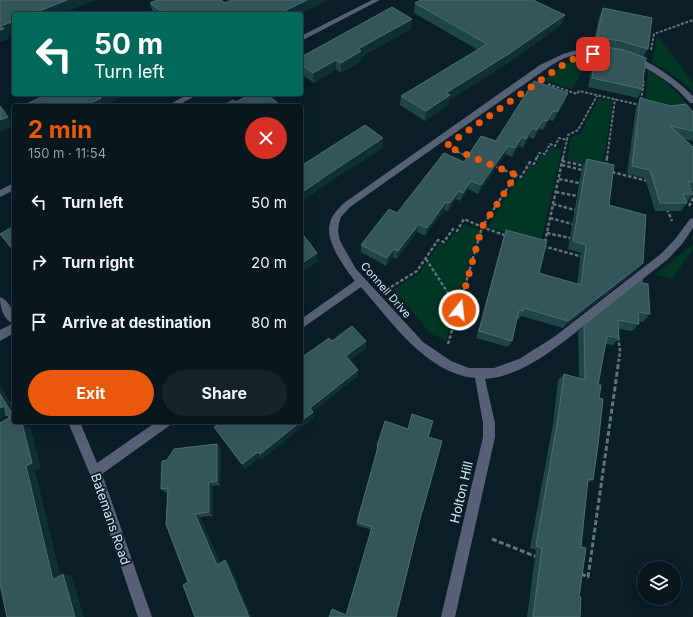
<!DOCTYPE html>
<html lang="en">
<head>
<meta charset="utf-8">
<style>
  body { margin:0; font-family:Inter,sans-serif; background:#16232b; color:#f1f3f6; height:100vh; display:flex; flex-direction:column; font-size:15px; white-space:nowrap }
  * { box-sizing:border-box; margin:0 }
  p { font-size:13px; color:#989fa4 }
  .icon { flex:none; width:22px; height:22px; fill:none; stroke:currentColor; stroke-width:2; stroke-linecap:round; stroke-linejoin:round }
  .map { position:relative; flex:1; overflow:hidden }
  .details { position:absolute; left:12px; top:104px; width:291px; height:320px; display:flex; flex-direction:column; background:#08161e; border-radius:4px; box-shadow:0 4px 16px #0002,0 0 0 1px #29353c }
  .details>* { flex:none }
  .guide { position:absolute; left:12px; top:12px; width:291px; height:84px; border-radius:4px; box-shadow:0 4px 16px #0002,0 0 0 1px #29353c; background:#00695c; color:#fff; overflow:hidden }
  .buttons { position:absolute; left:637px; top:561px; display:grid; gap:8px }
  .buttons a { display:grid; place-items:center; width:44px; height:44px; border-radius:50%; background:#08161e; box-shadow:0 4px 16px #0002,0 0 0 1px #29353c; font-size:20px }
  .pin { position:absolute; display:grid; place-items:center; width:34px; height:34px; color:#fff; margin:-17px; border-radius:8px; box-shadow:0 2px 6px #0006 }
  .me { position:absolute; width:44px; margin:-22px; rotate:16deg; stroke-linejoin:round; filter:drop-shadow(0 0 3px #0008) }
  .turn { display:flex; align-items:center; gap:14px; height:84px; padding:0 16px; font-size:18px }
  .turn .icon { width:52px; height:52px; stroke-width:2.5 }
  .turn b { display:block; font-size:28px; line-height:34px }
  .round { display:grid; place-items:center; flex:none; width:42px; height:42px; border-radius:21px; background:#16232b }
  .summary { display:flex; align-items:center; justify-content:space-between; height:68px; padding:0 16px }
  h1 { font-size:24px; font-weight:700; line-height:30px; color:#ea580c }
  .action { display:flex; gap:8px; margin-top:auto; padding:8px 16px }
  .action a { flex:1; height:46px; border-radius:24px; background:#ea580c; color:#fff; font-size:16px; font-weight:700; line-height:46px; text-align:center }
  .action a+a { background:#16232b; color:#f1f3f6 }
  ul { padding:0; list-style:none }
  li { display:flex; align-items:center; gap:12px; height:60px; padding:0 16px }
  li div { flex:1 }
  li b { display:block; font-size:15px }
  li em { font-style:normal }
  .map>svg:first-child { display:block }
</style>
</head>
<body>
<div class="map">
<svg width="693" height="617" viewBox="0 0 693 617">
  <rect width="100%" height="100%" fill="#0a1e28"/>
  <!-- green -->
  <path fill="#003623" d="M 657,35 L 693,83 L 693,92 L 680,80 L 652,62 Z
    M 583,57 L 589,60 L 572,89 L 544,80 L 564,65 Z
    M 648,70 C 668,81 683,96 693,115 L 644,108 Z
    M 599,98 L 613,101 L 602,169 L 567,160 L 571,137 L 580,134 Z
    M 551,147 L 562,150 L 541,243 L 488,227 L 518,178 L 522,180 L 531,165 L 535,167 L 541,155 L 546,156 Z
    M 464,224 L 479,230 L 446,341 L 430,333 L 394,289 L 419,273 L 440,243 L 446,245 L 454,233 L 458,234 Z
    M 693,244 L 693,249 L 672,279 L 655,274 Z"/>
  <g fill="none" stroke-linecap="round" stroke-linejoin="round">
    <!-- path-far2 -->
    <path stroke="#62737c" stroke-width="2" stroke-dasharray="3 1.5" stroke-linecap="butt" d="M 651,50 L 654,34 L 693,20
      M 548,84 L 577,94 L 579,91 L 640,105
      M 641,100 L 644,81
      M 453,150 L 470,157
      M 537,158 L 539,153 L 545,154 L 550,144 L 555,146 L 559,138 L 567,140 L 568,135 L 578,130 L 597,96
      M 563,158 L 567,140
      M 607,158 L 615,99"/>
    <!-- path-far1 -->
    <path stroke="#62737c" stroke-width="2.5" stroke-dasharray="3.5 2" stroke-linecap="butt" d="M 562,161 L 585,166
      M 562,165 L 582,170
      M 494,166 L 521,177 L 530,162 L 534,164 L 537,157
      M 606,166 L 607,157
      M 612,172 L 648,181
      M 559,179 L 579,183
      M 556,192 L 577,196
      M 553,204 L 575,210
      M 689,206 L 693,198
      M 667,209 L 672,221
      M 550,218 L 572,224
      M 547,233 L 570,238
      M 545,242 L 563,157
      M 543,246 L 583,257
      M 426,259 L 459,310
      M 391,287 L 417,271 L 438,240 L 444,242 L 453,229 L 457,231 L 464,219 L 482,227 L 516,175
      M 618,337 L 620,350 L 619,360
      M 448,344 L 482,227 L 507,236"/>
    <!-- path -->
    <path stroke="#62737c" stroke-width="3" stroke-dasharray="5 2.5" stroke-linecap="butt" d="M 492,539 L 537,557
      M 581,574 L 588,577 L 619,359"/>
    <!-- lane -->
    <path fill="#576074" fill-rule="evenodd" d="M 14,323 L 14,333 L 0,341 L 0,330 Z"/>
    <!-- street -->
    <path fill="#576074" fill-rule="evenodd" d="M 372,0 L 380,0 L 301,41 L 301,36 Z
      M 580,49 L 606,49 L 610,51 C 604,55 584,52 575,55 C 564,57 555,63 546,69 L 350,207 L 341,217 L 339,223 L 338,231 L 340,241 L 356,269 L 423,342 L 451,361 L 469,368 L 494,368 L 519,359 L 554,337 L 662,253 L 676,238 L 690,219 L 693,218 L 693,228 L 682,244 L 668,259 C 646,277 623,294 601,312 C 569,337 528,376 485,379 L 495,423 L 495,437 L 455,617 L 441,617 L 483,437 L 483,423 L 475,378 C 427,374 390,320 361,287 L 301,329 L 301,319 L 355,281 C 345,269 324,239 330,223 C 332,215 338,209 344,203 L 540,65 L 563,54 Z
      M 630,57 C 645,55 683,85 693,96 L 693,103 L 690,103 C 674,84 654,71 630,61 Z
      M 188,94 L 198,94 L 177,106 L 167,106 Z
      M 14,183 L 14,190 L 0,197 L 0,190 Z
      M 0,297 C 11,301 14,314 14,324 C 3,320 0,307 0,297 Z
      M 68,422 L 80,422 L 97,463 L 156,422 L 171,422 L 169,426 L 102,474 L 152,617 L 138,617 L 89,472 Z"/>
  </g>
  <!-- wall -->
  <path fill="#1f4647" d="M 250,0 L 327,0 L 299,14 L 155,14 L 153,13 L 150,3 L 225,3 Z
    M 415,3 L 565,15 L 561,25 L 508,63 L 449,100 L 448,105 L 425,121 L 400,105 L 401,96 L 478,50 L 414,13 Z
    M 603,8 L 648,49 L 643,57 L 642,89 L 638,98 L 588,87 L 593,61 L 590,59 L 591,54 L 594,47 L 592,47 L 599,18 Z
    M 411,29 L 361,57 L 361,61 L 341,73 L 336,69 L 314,83 L 301,74 L 301,57 Z
    M 640,98 L 693,112 L 693,141 L 684,139 L 693,147 L 693,189 L 691,190 L 693,194 L 687,202 L 686,202 L 687,203 L 681,211 L 655,211 L 645,178 L 627,174 L 636,107 Z
    M 565,101 L 553,121 L 549,120 L 543,130 L 539,129 L 534,139 L 529,137 L 523,148 L 519,146 L 512,157 L 505,154 L 478,194 L 468,189 L 460,201 L 456,199 L 448,211 L 444,210 L 425,236 L 417,232 L 397,259 L 393,257 L 386,266 L 361,252 L 361,245 L 397,213 L 464,162 L 496,141 Z
    M 587,159 L 609,205 L 643,263 L 637,271 L 563,328 L 521,316 L 519,319 L 517,318 L 512,341 L 508,347 L 476,338 L 503,238 L 506,230 L 539,273 L 577,284 L 581,253 L 568,249 L 582,167 Z
    M 642,283 L 650,314 L 643,322 L 638,321 L 639,324 L 632,331 L 619,329 L 619,338 L 613,345 L 605,344 L 598,385 L 599,398 L 593,480 L 588,483 L 581,547 L 579,597 L 580,617 L 527,617 L 536,550 L 530,548 L 553,424 L 558,380 L 564,374 L 579,378 L 578,332 L 584,325 Z
    M 332,341 L 366,348 L 350,360 L 358,376 L 313,411 L 314,417 L 262,459 L 260,457 L 245,469 L 214,427 Z
    M 433,421 L 346,615 L 372,530 L 356,525 L 357,522 L 377,452 L 376,451 L 377,446 L 408,429 Z
    M 221,449 L 220,485 L 213,486 L 213,516 L 200,517 L 220,563 L 228,562 L 239,586 L 188,582 L 168,492 L 166,493 L 161,489 L 167,460 Z"/>
  <!-- shaded-wall -->
  <path fill="#0e2f33" d="M 67,0 L 96,0 L 61,14 L 32,14 Z
    M 307,0 L 327,0 L 299,14 L 278,14 Z
    M 565,15 L 561,25 L 508,63 L 449,100 L 448,105 L 425,121 L 426,111 L 446,93 Z
    M 412,19 L 411,29 L 361,57 L 361,61 L 341,73 L 341,63 L 358,49 Z
    M 14,21 L 14,33 L 8,36 L 9,39 L 0,42 L 0,30 L 1,26 Z
    M 336,60 L 336,69 L 314,83 L 313,73 Z
    M 568,93 L 565,101 L 553,121 L 557,112 Z
    M 104,94 L 127,94 L 104,106 L 85,106 L 99,97 Z
    M 553,111 L 549,120 L 543,130 L 547,121 Z
    M 8,117 L 14,126 L 0,132 L 0,120 Z
    M 543,120 L 539,129 L 534,139 L 537,130 Z
    M 532,128 L 529,137 L 523,148 L 526,139 Z
    M 522,137 L 519,146 L 512,157 L 515,148 Z
    M 383,138 L 383,148 L 333,180 L 301,202 L 301,193 L 333,171 Z
    M 508,146 L 505,154 L 478,194 L 481,185 Z
    M 471,181 L 468,189 L 460,201 L 463,193 Z
    M 459,191 L 456,199 L 448,211 L 450,203 Z
    M 446,202 L 444,210 L 425,236 L 427,228 Z
    M 419,224 L 417,232 L 397,259 L 398,251 Z
    M 394,249 L 393,257 L 386,266 L 387,258 Z
    M 317,253 L 318,261 L 301,273 L 301,264 Z
    M 643,263 L 637,271 L 563,328 L 568,321 Z
    M 366,341 L 366,348 L 346,363 L 346,356 Z
    M 358,370 L 358,376 L 311,413 L 310,408 Z
    M 0,385 L 14,408 L 14,417 L 12,413 L 0,419 Z
    M 313,412 L 314,417 L 262,459 L 260,454 Z
    M 17,422 L 23,422 L 24,425 L 31,429 L 41,468 L 35,470 L 62,582 L 53,580 L 26,466 L 19,425 Z
    M 217,444 L 221,449 L 220,485 L 217,481 Z
    M 258,452 L 260,457 L 245,469 L 242,464 Z
    M 209,482 L 213,486 L 213,516 L 209,512 Z
    M 195,514 L 200,517 L 221,567 L 217,565 Z
    M 225,560 L 228,562 L 252,617 L 249,617 Z
    M 63,574 L 72,576 L 84,617 L 75,617 Z"/>
  <!-- building -->
  <path fill="#335759" stroke="#4d6d70" d="M 2,0 L 67,0 L 32,14 L 14,14 L 14,21 L 1,26 L 4,29 L 0,30 L 0,1 Z
    M 157,0 L 221,0 L 225,3 L 231,0 L 307,0 L 278,14 L 164,14 L 150,3 Z
    M 421,0 L 533,0 L 565,15 L 510,53 L 446,93 L 450,95 L 426,111 L 401,96 L 487,44 L 415,3 Z
    M 392,7 L 412,19 L 358,49 L 361,51 L 341,63 L 336,60 L 313,73 L 301,64 L 301,57 Z
    M 603,8 L 652,18 L 648,49 L 621,41 L 597,37 Z
    M 595,45 L 624,50 L 646,58 L 642,89 L 592,78 L 596,52 L 593,50 Z
    M 534,81 L 568,93 L 557,112 L 553,111 L 547,121 L 543,120 L 537,130 L 532,128 L 526,139 L 522,137 L 515,148 L 508,146 L 481,185 L 471,181 L 463,193 L 459,191 L 450,203 L 446,202 L 427,228 L 419,224 L 398,251 L 394,249 L 387,258 L 361,245 L 389,209 L 397,213 L 444,153 L 464,162 L 481,136 L 496,141 Z
    M 48,94 L 104,94 L 99,97 L 101,98 L 85,106 L 22,106 Z
    M 251,94 L 267,94 L 279,104 L 274,106 L 222,106 L 233,100 L 236,102 Z
    M 640,98 L 671,106 L 686,104 L 693,112 L 693,131 L 670,126 L 693,147 L 693,182 L 688,182 L 693,194 L 683,194 L 687,203 L 660,203 L 650,170 L 632,166 Z
    M 0,106 L 8,117 L 0,120 Z
    M 365,125 L 383,138 L 333,171 L 301,193 L 301,166 Z
    M 587,159 L 614,165 L 609,205 L 646,215 L 643,263 L 568,321 L 524,308 L 523,311 L 519,310 L 512,341 L 479,331 L 506,230 L 547,241 L 539,273 L 581,285 L 586,245 L 573,241 Z
    M 14,226 L 14,251 L 0,234 Z
    M 301,232 L 317,253 L 301,264 Z
    M 642,279 L 642,283 L 648,284 L 650,314 L 638,312 L 639,324 L 618,320 L 619,338 L 607,336 L 598,385 L 601,385 L 599,398 L 603,399 L 598,445 L 593,480 L 588,479 L 581,547 L 586,548 L 579,597 L 581,597 L 580,617 L 533,617 L 542,548 L 536,546 L 558,418 L 564,374 L 585,380 L 584,325 Z
    M 352,326 L 366,341 L 346,356 L 358,370 L 310,408 L 313,412 L 301,421 L 301,358 L 329,338 L 332,341 Z
    M 0,394 L 14,417 L 14,422 L 17,422 L 19,425 L 22,423 L 32,463 L 26,466 L 53,580 L 63,574 L 75,617 L 7,617 L 0,584 L 0,423 L 10,417 L 6,415 L 5,406 L 0,408 Z
    M 412,414 L 433,421 L 428,437 L 442,441 L 419,523 L 396,617 L 329,617 L 332,609 L 346,615 L 372,527 L 357,522 L 378,447 L 377,446 L 385,421 L 408,429 Z
    M 222,422 L 300,422 L 260,454 L 258,452 L 242,464 L 214,427 Z
    M 217,444 L 217,481 L 209,482 L 209,512 L 195,514 L 217,565 L 225,560 L 249,617 L 195,617 L 183,585 L 188,582 L 166,524 L 168,488 L 161,489 L 162,461 L 167,460 L 174,449 Z"/>
  <g fill="none" stroke-linecap="round" stroke-linejoin="round">
    <!-- route -->
    <path stroke="#ea580c" stroke-width="7" stroke-dasharray="0 12.6" d="M 459,310 L 482,227 L 516,175 L 446,146 L 567,62 L 582,55 L 593,54"/>
  </g>
  <g text-anchor="middle" stroke-width="3.5" stroke-linejoin="round" paint-order="stroke">
    <!-- street labels -->
    <g font-size="11" fill="#d9e5ec" stroke="#0a1e28">
      <text transform="translate(386 290) rotate(49)" y="4">Connell Drive</text>
    </g>
    <!-- near-street labels -->
    <g font-size="13" fill="#d9e5ec" stroke="#0a1e28">
      <text transform="translate(461 492) rotate(-77)" y="5">Holton Hill</text>
      <text transform="translate(111 519) rotate(71)" y="5">Batemans Road</text>
    </g>
  </g>
</svg>
<div class="buttons">
<a><svg class="icon" aria-label="layers" viewBox="0 0 24 24"><path d="M12 4l9 5-9 5-9-5zM3 14l9 5 9-5"/></svg></a>
</div>
<div class="pin" style="left:593px;top:54px;background:#d93025"><svg class="icon" aria-label="arrive" viewBox="0 0 24 24"><path d="M6 21V4h12l-3 4 3 4H6"/></svg></div>
<svg class="me" style="left:459px;top:310px" viewBox="-20 -20 40 40"><circle r="17" fill="#ea580c" stroke="#fff" stroke-width="3"/><path d="M0-11L8 9 0 5-8 9z" fill="#fff"/></svg>
<div class="guide">
<div class="turn"><svg class="icon" aria-label="left" viewBox="0 0 24 24"><path d="M17 20v-9H6M10 6l-5 5 5 5"/></svg><div><b>50 m</b>Turn left</div></div>
</div>
<section class="details">
<div class="summary"><div><h1>2 min</h1><p>150 m · 11:54</p></div><a class="round" style="background:#d93025;color:#fff"><svg class="icon" aria-label="close" viewBox="0 0 24 24"><path d="M6 6l12 12M18 6L6 18"/></svg></a></div>
<ul>
<li><svg class="icon" aria-label="left" viewBox="0 0 24 24"><path d="M17 20v-9H6M10 6l-5 5 5 5"/></svg><div><b>Turn left</b></div><em>50 m</em></li>
<li><svg class="icon" aria-label="right" viewBox="0 0 24 24"><path d="M7 20v-9h11M14 6l5 5-5 5"/></svg><div><b>Turn right</b></div><em>20 m</em></li>
<li><svg class="icon" aria-label="arrive" viewBox="0 0 24 24"><path d="M6 21V4h12l-3 4 3 4H6"/></svg><div><b>Arrive at destination</b></div><em>80 m</em></li>
</ul>
<div class="action"><a>Exit</a><a>Share</a></div>
</section>
</div>
</body>
</html>
